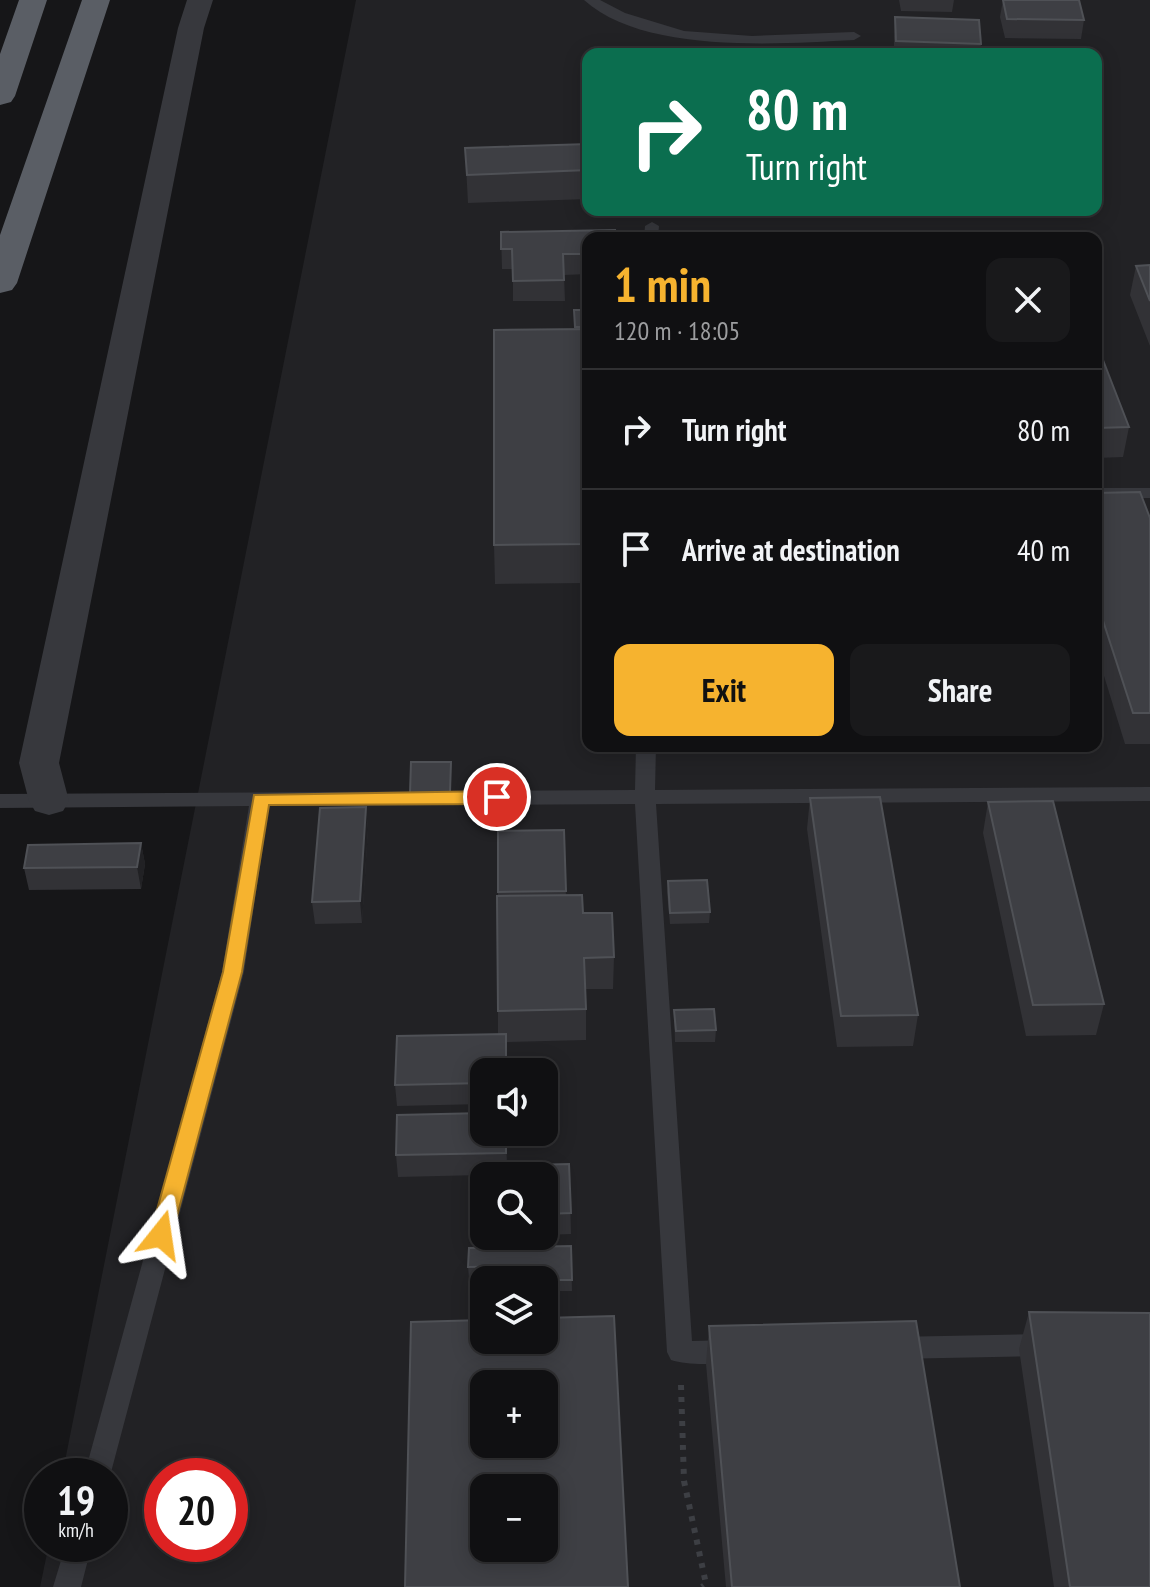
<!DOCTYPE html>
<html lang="en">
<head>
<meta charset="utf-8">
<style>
  body { margin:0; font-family:"PT Sans Narrow",sans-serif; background:#19191b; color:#f1f3f6; height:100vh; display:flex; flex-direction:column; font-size:30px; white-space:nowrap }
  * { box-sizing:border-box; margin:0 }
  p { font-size:26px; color:#9c9d9f }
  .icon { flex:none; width:44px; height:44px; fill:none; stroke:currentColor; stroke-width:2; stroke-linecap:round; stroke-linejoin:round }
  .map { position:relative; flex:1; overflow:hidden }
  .details { position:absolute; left:582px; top:232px; width:520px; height:520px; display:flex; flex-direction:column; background:#101012; border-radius:16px; box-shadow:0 4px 20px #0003,0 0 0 2px #303032 }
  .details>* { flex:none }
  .banner { position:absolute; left:582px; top:48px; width:520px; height:168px; border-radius:16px; box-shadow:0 4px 20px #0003,0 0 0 2px #303032; background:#0b6e4f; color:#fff; overflow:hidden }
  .tools { position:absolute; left:470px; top:1058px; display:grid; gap:16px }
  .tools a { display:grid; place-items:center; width:88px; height:88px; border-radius:16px; background:#101012; box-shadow:0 4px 20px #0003,0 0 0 2px #303032; font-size:40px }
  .speed { position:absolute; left:24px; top:1458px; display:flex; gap:16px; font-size:40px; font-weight:700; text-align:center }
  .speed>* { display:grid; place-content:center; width:104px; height:104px; border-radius:50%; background:#101012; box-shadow:0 4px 20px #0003,0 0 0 2px #303032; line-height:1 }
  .speed small { font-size:20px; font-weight:400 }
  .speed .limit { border:12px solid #d22; background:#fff; color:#111 }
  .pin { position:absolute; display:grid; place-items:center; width:68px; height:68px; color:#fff; margin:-34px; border:4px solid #fff; border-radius:50%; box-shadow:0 2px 8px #0007 }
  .me { position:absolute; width:88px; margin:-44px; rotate:15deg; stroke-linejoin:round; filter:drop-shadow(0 0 6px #0008) }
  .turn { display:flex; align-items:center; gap:28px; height:168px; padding:0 32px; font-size:36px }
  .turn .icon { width:104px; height:104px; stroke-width:2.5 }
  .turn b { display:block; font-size:56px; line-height:68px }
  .round { display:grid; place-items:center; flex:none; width:84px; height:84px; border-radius:16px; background:#19191b }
  .overview { display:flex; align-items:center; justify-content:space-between; height:136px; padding:0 32px }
  h1 { font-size:48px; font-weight:600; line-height:60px; color:#f6b32f }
  .primary-button { display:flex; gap:16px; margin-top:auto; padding:16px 32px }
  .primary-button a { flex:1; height:92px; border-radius:16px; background:#f6b32f; color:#111; font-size:32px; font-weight:600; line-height:92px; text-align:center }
  .primary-button a+a { background:#19191b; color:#f1f3f6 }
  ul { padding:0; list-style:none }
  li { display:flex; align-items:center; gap:24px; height:120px; padding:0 32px; border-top:2px solid #303032 }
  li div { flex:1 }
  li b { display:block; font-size:30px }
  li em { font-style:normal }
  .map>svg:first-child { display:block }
</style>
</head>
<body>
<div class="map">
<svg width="1150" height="1587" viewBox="0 0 1150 1587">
  <rect width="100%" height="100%" fill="#161618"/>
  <!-- built -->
  <path fill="#222225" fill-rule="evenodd" d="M 356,0 L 1150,0 L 1150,1587 L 40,1587 L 49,1544 L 110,1544 L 110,1476 L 62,1476 ZM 588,54 L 1096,54 L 1096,210 L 588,210 ZM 588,238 L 1096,238 L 1096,746 L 588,746 ZM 484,1072 L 544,1072 L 544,1132 L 484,1132 ZM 484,1176 L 544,1176 L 544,1236 L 484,1236 ZM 484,1280 L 544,1280 L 544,1340 L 484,1340 ZM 484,1384 L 544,1384 L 544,1444 L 484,1444 ZM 162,1476 L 230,1476 L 230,1544 L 162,1544 ZM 484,1488 L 544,1488 L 544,1548 L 484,1548 Z"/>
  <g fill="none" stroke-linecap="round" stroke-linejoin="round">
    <!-- path -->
    <path stroke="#3d3f44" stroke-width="6" stroke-dasharray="5 7" stroke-linecap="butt" d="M 681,1385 L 684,1481 L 706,1584 L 702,1587"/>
    <!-- service -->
    <path fill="#37383d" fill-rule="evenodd" d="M 584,0 L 600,0 L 625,13 L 684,31 L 752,36 L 854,32 L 861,36 L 854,40 C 779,44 643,54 584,0 Z
      M 652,222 L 659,226 L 658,238 L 644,238 L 645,226 Z
      M 1096,488 L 1150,488 L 1150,498 L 1096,498 Z
      M 636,746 L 656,746 L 655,790 L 1150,787 L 1150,801 L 656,804 L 692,1341 L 734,1340 L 743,1343 L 747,1351 L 743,1359 C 724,1365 690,1366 671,1360 L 667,1352 L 635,804 L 269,806 L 244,972 L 110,1476 L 84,1476 L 222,972 L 249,806 L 0,808 L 0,794 L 635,790 Z
      M 1046,1334 L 1055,1337 L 1059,1345 L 1055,1353 L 1046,1356 L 894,1359 L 885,1356 L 881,1348 L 885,1340 L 894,1337 Z
      M 66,1544 L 92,1544 L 81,1587 L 53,1587 Z"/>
    <!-- minor -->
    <path fill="#37383d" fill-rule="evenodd" d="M 187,0 L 213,0 L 204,28 L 59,763 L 69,801 L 63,811 L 49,815 L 35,811 L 29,801 L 19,763 L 178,28 Z"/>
    <!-- trunk -->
    <path fill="#5a5e65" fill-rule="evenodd" d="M 19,0 L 47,0 L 15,96 L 11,102 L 0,105 L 0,54 Z
      M 82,0 L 110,0 L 17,283 L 12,290 L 0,293 L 0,235 Z"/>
  </g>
  <!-- wall -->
  <path fill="#323236" d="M 899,0 L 954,0 L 952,12 L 901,11 Z
    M 1003,0 L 1079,0 L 1084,20 L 1081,39 L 1005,38 L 1000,17 Z
    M 895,17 L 981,44 L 980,54 L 894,54 L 894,36 Z
    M 588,144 L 588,199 L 468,203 L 465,148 Z
    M 501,232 L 588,238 L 588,274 L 564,275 L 565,301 L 513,301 L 513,269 L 502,269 Z
    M 1150,265 L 1150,346 L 1130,295 L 1136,266 Z
    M 574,310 L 588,310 L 588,583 L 495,584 L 494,545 L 575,329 Z
    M 1096,342 L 1129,427 L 1123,457 L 1096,458 Z
    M 1096,493 L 1150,518 L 1150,744 L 1125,744 L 1096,650 Z
    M 771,746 L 859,746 L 859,749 L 772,749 Z
    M 950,746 L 1036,746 L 951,748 Z
    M 451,762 L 451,803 L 411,804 L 410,793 Z
    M 810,798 L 918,1015 L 913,1046 L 837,1047 L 807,829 Z
    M 988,802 L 1104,1004 L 1096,1035 L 1026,1036 L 983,833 Z
    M 366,807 L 368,829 L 362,923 L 315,924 L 312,902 Z
    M 564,830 L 566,895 L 583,913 L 614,957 L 613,989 L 586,989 L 586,1040 L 507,1042 L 484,1072 L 484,1104 L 397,1106 L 395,1085 L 498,1034 L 498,831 Z
    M 141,843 L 145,864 L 141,889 L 29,890 L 24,868 Z
    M 668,881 L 710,912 L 709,923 L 670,924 L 667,892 Z
    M 674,1010 L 716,1030 L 715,1042 L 675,1042 Z
    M 484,1113 L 484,1132 L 506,1132 L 507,1165 L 569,1164 L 571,1234 L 544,1235 L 544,1176 L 484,1176 L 484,1213 L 482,1213 L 481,1175 L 398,1177 L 396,1155 L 397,1115 Z
    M 571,1246 L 572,1291 L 544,1291 L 544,1280 L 519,1277 L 469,1278 L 468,1267 Z
    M 1029,1312 L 1150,1587 L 1054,1587 L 1019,1349 Z
    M 709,1326 L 960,1587 L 726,1587 L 706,1364 Z"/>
  <!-- shaded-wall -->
  <path fill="#212124" d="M 366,807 L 368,829 L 362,923 L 360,901 Z
    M 141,843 L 145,864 L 141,889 L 137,867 Z"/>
  <!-- building -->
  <path fill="#3e3f44" stroke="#4f5156" stroke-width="2" fill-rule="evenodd" d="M 1003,0 L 1079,0 L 1084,20 L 1007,19 Z
    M 895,17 L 979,20 L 981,44 L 896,41 Z
    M 588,144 L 588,170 L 467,175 L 465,148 Z
    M 615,230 L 615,238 L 588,238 L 588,254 L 563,254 L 564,280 L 513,281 L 512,249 L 501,249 L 501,232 Z
    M 1150,265 L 1150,301 L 1136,266 Z
    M 574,310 L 588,310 L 588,327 L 575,327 Z
    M 588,329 L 588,544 L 494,545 L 494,330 Z
    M 1096,342 L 1129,427 L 1096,428 Z
    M 1140,492 L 1150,518 L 1150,713 L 1133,713 L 1096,599 L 1096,493 Z
    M 411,762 L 451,762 L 450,792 L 410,793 Z
    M 880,797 L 918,1015 L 841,1016 L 810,798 Z
    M 1053,801 L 1104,1004 L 1033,1005 L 988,802 Z
    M 366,807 L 360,901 L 312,902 L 320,808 Z
    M 564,830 L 566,891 L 498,892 L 498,831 Z
    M 141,843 L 137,867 L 24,868 L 28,845 Z
    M 707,880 L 710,912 L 670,913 L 668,881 Z
    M 582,895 L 583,913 L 612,913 L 614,957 L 584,958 L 586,1009 L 498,1011 L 497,896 Z
    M 714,1009 L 716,1030 L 676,1031 L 674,1010 Z
    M 506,1034 L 506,1072 L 484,1072 L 484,1083 L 395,1085 L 397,1036 Z
    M 484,1113 L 484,1132 L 506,1132 L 506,1153 L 396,1155 L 397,1115 Z
    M 569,1164 L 571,1213 L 544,1214 L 544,1176 L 484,1176 L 484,1192 L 481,1192 L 481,1166 Z
    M 571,1246 L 572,1280 L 519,1280 L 519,1266 L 468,1267 L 469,1248 Z
    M 1029,1312 L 1150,1313 L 1150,1587 L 1070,1587 Z
    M 614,1316 L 628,1587 L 405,1587 L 411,1322 L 484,1320 L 484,1340 L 544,1340 L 544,1318 ZM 484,1384 L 544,1384 L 544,1444 L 484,1444 ZM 484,1488 L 544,1488 L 544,1548 L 484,1548 Z
    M 916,1321 L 960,1587 L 732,1587 L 709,1326 Z"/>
  <!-- route -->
  <path fill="#f6b32f" stroke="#a0741f" stroke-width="2" d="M 497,791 L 506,797 L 497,804 L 269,805 L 242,972 L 172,1235 L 168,1241 L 161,1244 L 153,1241 L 150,1235 L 223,972 L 254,795 Z"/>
</svg>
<div class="tools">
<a><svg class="icon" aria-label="sound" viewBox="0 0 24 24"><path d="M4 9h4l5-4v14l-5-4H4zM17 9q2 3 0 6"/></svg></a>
<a><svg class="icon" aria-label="search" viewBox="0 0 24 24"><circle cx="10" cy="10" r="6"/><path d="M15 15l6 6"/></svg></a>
<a><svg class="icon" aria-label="layers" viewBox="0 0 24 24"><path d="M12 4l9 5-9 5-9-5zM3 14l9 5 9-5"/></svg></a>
<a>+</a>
<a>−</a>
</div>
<div class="speed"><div>19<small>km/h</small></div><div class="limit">20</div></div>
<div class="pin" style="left:497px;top:797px;background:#d93025"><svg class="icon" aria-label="arrive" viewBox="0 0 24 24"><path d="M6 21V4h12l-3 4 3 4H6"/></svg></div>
<svg class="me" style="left:161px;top:1235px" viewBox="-20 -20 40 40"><path d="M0-17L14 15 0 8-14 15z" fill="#f6b32f" stroke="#fff" stroke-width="4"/></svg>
<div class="banner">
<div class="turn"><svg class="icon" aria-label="right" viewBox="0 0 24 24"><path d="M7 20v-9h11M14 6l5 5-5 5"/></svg><div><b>80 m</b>Turn right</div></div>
</div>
<section class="details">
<div class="overview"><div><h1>1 min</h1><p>120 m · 18:05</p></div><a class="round"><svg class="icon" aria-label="close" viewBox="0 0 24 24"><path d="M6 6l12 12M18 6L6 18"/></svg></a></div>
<ul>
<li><svg class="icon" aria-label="right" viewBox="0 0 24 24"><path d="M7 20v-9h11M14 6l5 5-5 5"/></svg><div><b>Turn right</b></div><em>80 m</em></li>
<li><svg class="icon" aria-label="arrive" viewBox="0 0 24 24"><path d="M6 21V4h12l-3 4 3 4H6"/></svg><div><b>Arrive at destination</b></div><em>40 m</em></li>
</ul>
<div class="primary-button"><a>Exit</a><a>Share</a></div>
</section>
</div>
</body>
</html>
